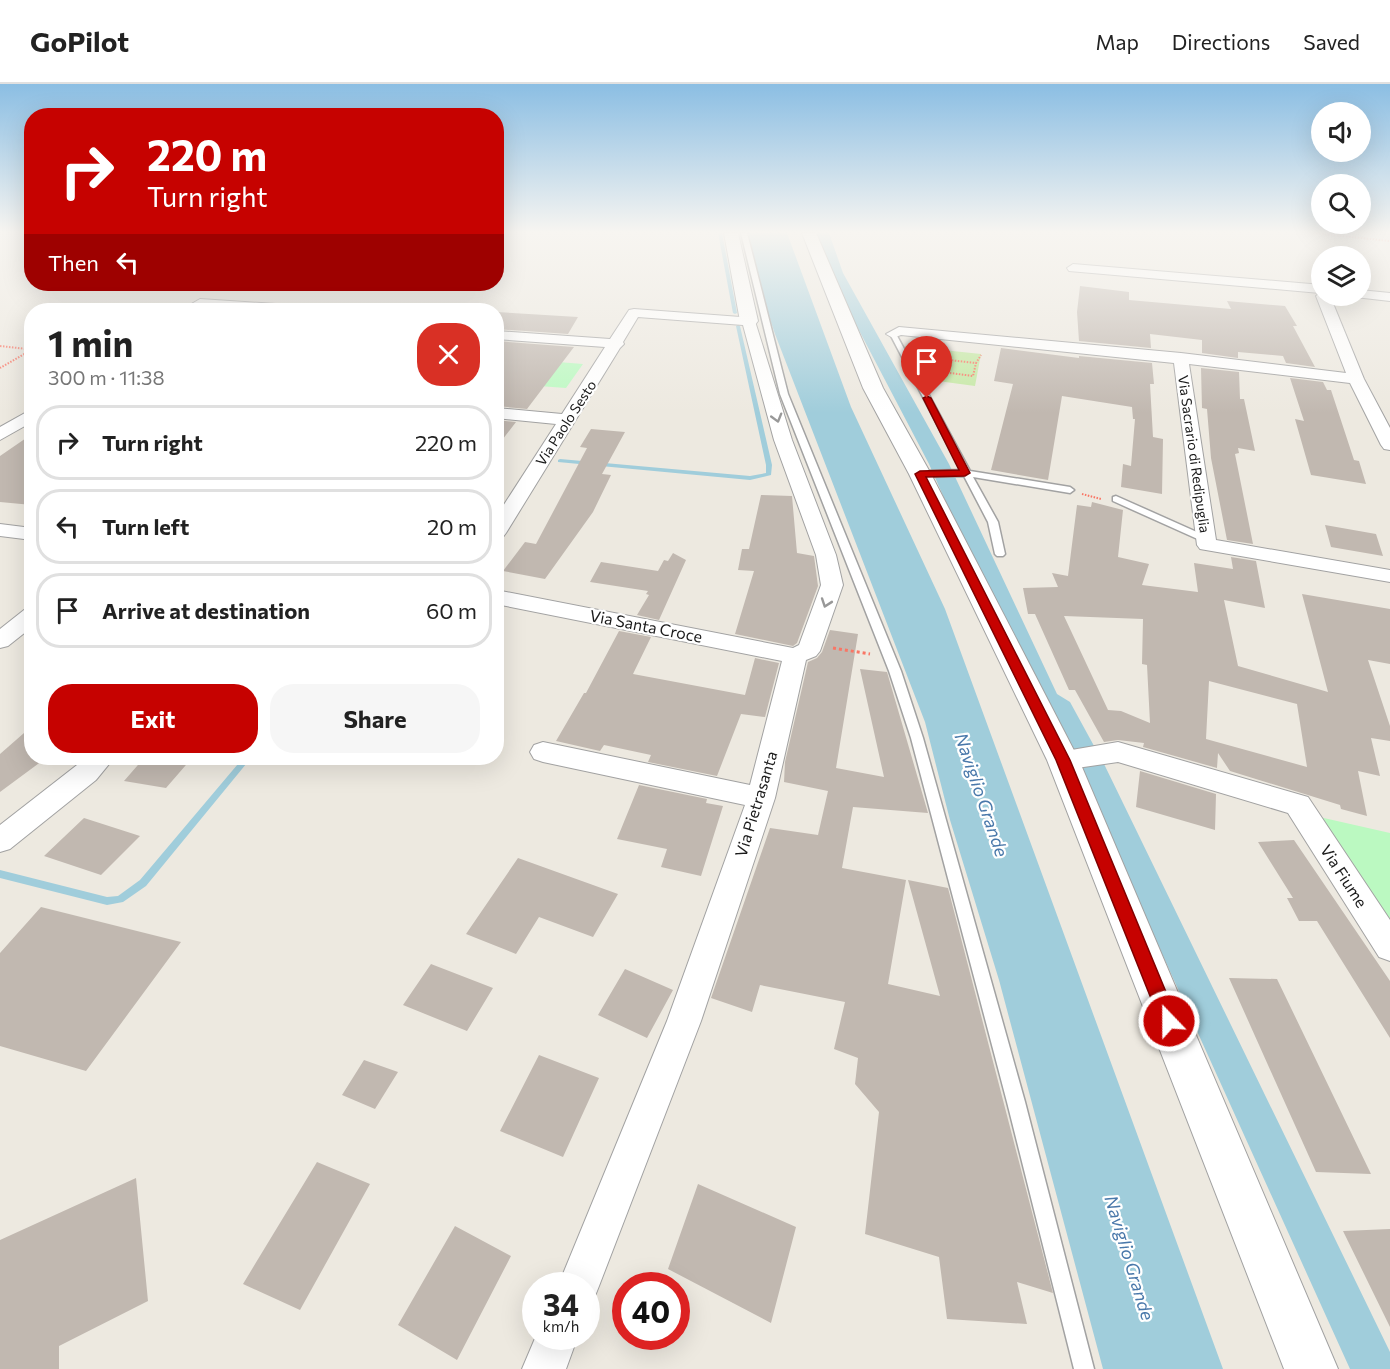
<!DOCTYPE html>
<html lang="en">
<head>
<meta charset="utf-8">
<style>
  body { margin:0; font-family:Commissioner,sans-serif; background:#f6f6f6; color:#222; height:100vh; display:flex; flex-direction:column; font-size:22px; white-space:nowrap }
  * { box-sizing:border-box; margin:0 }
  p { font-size:20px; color:#767676 }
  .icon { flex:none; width:33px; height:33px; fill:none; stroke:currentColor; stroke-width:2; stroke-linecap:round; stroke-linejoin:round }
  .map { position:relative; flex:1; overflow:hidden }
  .side { position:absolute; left:24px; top:219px; width:480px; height:462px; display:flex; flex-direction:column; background:#fff; border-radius:24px; box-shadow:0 6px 24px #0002 }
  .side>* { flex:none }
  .top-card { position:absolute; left:24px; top:24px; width:480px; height:183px; border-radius:24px; box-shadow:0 6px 24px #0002; background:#c60200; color:#fff; overflow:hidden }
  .fabs { position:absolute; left:1311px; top:18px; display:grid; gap:12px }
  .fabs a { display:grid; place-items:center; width:60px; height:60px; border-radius:50%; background:#fff; box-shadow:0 6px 24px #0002; font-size:30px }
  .speed { position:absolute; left:522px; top:1188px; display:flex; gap:12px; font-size:30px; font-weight:700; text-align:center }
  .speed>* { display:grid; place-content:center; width:78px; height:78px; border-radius:50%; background:#fff; box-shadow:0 6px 24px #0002; line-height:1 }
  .speed small { font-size:15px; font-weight:400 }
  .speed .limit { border:9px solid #d22; background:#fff; color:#111 }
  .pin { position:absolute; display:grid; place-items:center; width:51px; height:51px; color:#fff; margin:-62px -26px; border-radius:50% 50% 50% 0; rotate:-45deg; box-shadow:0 0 6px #0007 }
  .pin .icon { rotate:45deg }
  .me { position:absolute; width:66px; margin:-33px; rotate:338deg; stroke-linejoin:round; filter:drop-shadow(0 0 4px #0008) }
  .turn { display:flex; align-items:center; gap:21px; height:126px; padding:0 24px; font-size:27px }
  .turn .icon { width:78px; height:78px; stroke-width:2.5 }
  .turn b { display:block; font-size:42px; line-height:51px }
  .then { display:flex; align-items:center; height:57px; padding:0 24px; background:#0003; gap:12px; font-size:22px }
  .round { display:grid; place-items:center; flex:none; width:63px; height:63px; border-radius:24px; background:#f6f6f6 }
  .overview { display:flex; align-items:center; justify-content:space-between; height:102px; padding:0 24px }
  h1 { font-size:36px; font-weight:700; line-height:45px }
  .primary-button { display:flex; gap:12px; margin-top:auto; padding:12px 24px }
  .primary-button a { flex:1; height:69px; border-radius:24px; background:#c60200; color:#fff; font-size:24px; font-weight:700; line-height:69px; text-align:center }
  .primary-button a+a { background:#f6f6f6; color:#222 }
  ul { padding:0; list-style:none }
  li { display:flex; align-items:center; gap:18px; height:75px; margin:0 12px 9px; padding:0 12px; border:3px solid #e0e0e0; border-radius:24px }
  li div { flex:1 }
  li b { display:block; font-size:22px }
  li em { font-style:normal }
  header { display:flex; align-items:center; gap:36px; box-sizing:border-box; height:84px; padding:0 30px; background:#fff; border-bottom:2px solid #e0e0e0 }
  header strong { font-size:28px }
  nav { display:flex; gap:33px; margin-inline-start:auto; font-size:21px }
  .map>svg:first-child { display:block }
</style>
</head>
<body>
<header>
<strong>GoPilot</strong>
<nav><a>Map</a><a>Directions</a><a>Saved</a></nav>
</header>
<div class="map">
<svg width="1390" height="1285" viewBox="0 0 1390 1285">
  <rect width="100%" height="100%" fill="#ede9e0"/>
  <!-- grass -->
  <path fill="#c5e8a5" d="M 905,262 L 981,270 L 975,302 L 923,295 Z"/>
  <!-- park -->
  <path fill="#bbf9c1" d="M 496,273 L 583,280 L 566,304 L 497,299 Z
    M 1315,732 L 1390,749 L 1390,845 Z"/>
  <!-- water -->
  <path fill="#a0cddb" d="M 748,149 L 787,149 L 851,323 L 945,525 L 1223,1285 L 1103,1285 L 999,896 L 950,736 L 925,638 L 775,250 L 762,211 Z"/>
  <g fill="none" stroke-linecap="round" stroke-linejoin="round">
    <!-- stream -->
    <path fill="#a0cddb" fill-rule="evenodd" d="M 718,149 L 722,149 L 737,229 L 735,230 L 733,229 Z
      M 738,241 L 740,242 L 772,381 L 771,391 L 750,396 L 558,378 L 558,376 L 560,375 L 750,392 L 766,389 L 766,381 L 736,242 Z
      M 243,674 L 251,674 L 146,802 L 123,818 L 107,821 L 0,794 L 0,786 L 107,813 L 118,812 L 140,796 Z"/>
    <!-- canal -->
    <path fill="#a0cddb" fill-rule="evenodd" d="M 817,149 L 829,149 L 843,189 L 949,380 L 1057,610 L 1070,618 L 1105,682 L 1390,1268 L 1390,1285 L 1350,1285 L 1077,682 L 1051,630 L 1038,622 L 1034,616 L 929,380 L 829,189 Z"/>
  </g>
  <!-- building -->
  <path fill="#c1b8b0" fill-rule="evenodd" d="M 1080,202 L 1129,208 L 1129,216 L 1231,225 L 1227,217 L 1285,222 L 1297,242 L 1293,242 L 1315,283 L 1286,279 L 1283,272 L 1238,268 L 1238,274 L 1202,269 L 1202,256 L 1150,250 L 1151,264 L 1079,257 L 1077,228 Z
    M 496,228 L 578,233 L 568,250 L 496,245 Z
    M 496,257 L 574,263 L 527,325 L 496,322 Z
    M 1001,264 L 1079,274 L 1079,272 L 1152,279 L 1154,300 L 1150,300 L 1153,353 L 1163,355 L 1162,410 L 1121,403 L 1123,380 L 1131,382 L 1135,335 L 1133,335 L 1132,323 L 1062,312 L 1048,396 L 991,386 L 1013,300 L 994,297 Z
    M 1201,284 L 1239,288 L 1240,315 L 1244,315 L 1255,367 L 1238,364 L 1239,369 L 1235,370 L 1253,460 L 1227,456 L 1211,374 L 1207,325 L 1202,324 Z
    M 1290,294 L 1323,298 L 1327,306 L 1331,306 L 1354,376 L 1359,377 L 1366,400 L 1311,391 L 1295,335 L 1304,337 Z
    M 496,336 L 516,338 L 496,364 Z
    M 591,345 L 625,348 L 602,390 L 611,391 L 593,428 L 545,495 L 503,487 L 525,458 L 536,460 L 587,364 L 580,363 Z
    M 32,350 L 32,421 L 0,418 L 0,372 Z
    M 761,411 L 792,412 L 797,469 L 814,472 L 818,502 L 797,559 L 793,562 L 735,550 L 754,487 L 738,486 L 742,465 L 749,465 Z
    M 1092,418 L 1123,426 L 1118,473 L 1149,480 L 1142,501 L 1198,508 L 1194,479 L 1233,485 L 1231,473 L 1256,477 L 1265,524 L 1224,516 L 1238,582 L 1328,608 L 1302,510 L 1390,525 L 1390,580 L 1368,576 L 1390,642 L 1390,657 L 1371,654 L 1380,692 L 1358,687 L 1367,732 L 1341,725 L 1340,721 L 1230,687 L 1218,669 L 1217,684 L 1143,663 L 1144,659 L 1118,656 L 1104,658 L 1075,606 L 1069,606 L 1035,530 L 1028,530 L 1023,504 L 1058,503 L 1052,489 L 1068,492 L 1077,421 L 1091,423 ZM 1064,532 L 1143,535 L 1142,580 L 1147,581 L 1150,639 L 1121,627 L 1108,626 ZM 1209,597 L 1297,620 L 1307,683 L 1206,655 Z
    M 1325,441 L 1376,450 L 1383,472 L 1331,463 Z
    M 673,469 L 686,476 L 659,536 L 637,531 L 649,511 L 646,510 L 648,507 L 590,498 L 601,478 L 658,487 L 664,476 L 668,477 Z
    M 830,546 L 858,550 L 836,684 L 884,693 L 860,585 L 887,588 L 928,729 L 853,723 L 842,784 L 906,796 L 888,900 L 940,912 L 908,796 L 948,804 L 1053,1209 L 1017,1198 L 1027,1240 L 947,1235 L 939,1173 L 865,1150 L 879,1028 L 855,1000 L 858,974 L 834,965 L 845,918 L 760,901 L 752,928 L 711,914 L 770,744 L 818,751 L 828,707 L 784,698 L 785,678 L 808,578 L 817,574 L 822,568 Z
    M 619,547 L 651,553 L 633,590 L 745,611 L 755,574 L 779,579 L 765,633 L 741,630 L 717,692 L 648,678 L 651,671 L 604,661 L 600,667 L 556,657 L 584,609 L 586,609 Z
    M 32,642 L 32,674 L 46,674 L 0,708 L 0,670 Z
    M 144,674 L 192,674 L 166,704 L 124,697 Z
    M 1140,687 L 1216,710 L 1215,746 L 1136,723 Z
    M 639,701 L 707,715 L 706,719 L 723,722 L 701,792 L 661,783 L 667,765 L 617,755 Z
    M 84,734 L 140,752 L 101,791 L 44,772 Z
    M 1294,756 L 1390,897 L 1390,954 L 1317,837 L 1299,837 L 1287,814 L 1293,814 L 1258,758 Z
    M 518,774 L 618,810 L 593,853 L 539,833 L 516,870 L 466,850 Z
    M 41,823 L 181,858 L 86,987 L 0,962 L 0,869 Z
    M 431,880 L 493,904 L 467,947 L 403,921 Z
    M 625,885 L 673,906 L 647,954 L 598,931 Z
    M 1229,894 L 1277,895 L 1371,1090 L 1316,1088 Z
    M 539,971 L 599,994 L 563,1073 L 500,1047 Z
    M 364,976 L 398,988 L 375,1025 L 342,1011 Z
    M 317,1078 L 370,1100 L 300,1226 L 243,1200 Z
    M 136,1094 L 148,1217 L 59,1262 L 59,1285 L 0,1285 L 0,1156 Z
    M 698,1100 L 796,1143 L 771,1239 L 668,1185 Z
    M 455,1142 L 511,1172 L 457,1276 L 398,1241 Z
    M 1390,1145 L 1390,1243 L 1343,1147 Z"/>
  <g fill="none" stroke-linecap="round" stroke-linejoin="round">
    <!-- service casing -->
    <g stroke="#a2a2a2" stroke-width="3">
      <path id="service" d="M 741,149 L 747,149 L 788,310 L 901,587 L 923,654 L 1025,1018 L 1094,1285 L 1074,1285 L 1007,1018 L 911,654 L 889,587 L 780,310 Z
        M 893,248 L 896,250 L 970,387 L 1070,403 L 1074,406 L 1070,409 L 973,393 L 998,438 L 1005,470 L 1003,472 L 997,472 L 995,470 L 988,438 L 964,392 L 920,393 L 916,390 L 920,387 L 961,386 L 890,250 Z
        M 1116,412 L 1208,453 L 1210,455 L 1205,458 L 1202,457 L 1113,417 L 1113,413 Z"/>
    </g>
    <!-- minor casing -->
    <g stroke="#a2a2a2" stroke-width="2">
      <path id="minor" d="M 1073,180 L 1322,201 L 1322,212 L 1330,212 L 1364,295 L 1390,344 L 1390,366 L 1384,365 L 1381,361 L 1350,299 L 1189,280 L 1216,456 L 1390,486 L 1390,498 L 1200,465 L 1197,461 L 1174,279 L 901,251 L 893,254 L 886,250 L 899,243 L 1181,269 L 1346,289 L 1316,212 L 1320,209 L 1069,187 L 1067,184 Z
        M 1360,206 L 1390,209 L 1390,217 L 1355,213 L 1360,212 Z
        M 200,215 L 305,222 L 312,226 L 251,226 L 202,223 L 197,226 L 181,226 Z
        M 634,225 L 754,234 L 792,356 L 836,471 L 843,501 L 820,567 L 816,572 L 806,576 L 775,714 L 701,937 L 599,1202 L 593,1217 L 586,1219 L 586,1202 L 558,1202 L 667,937 L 745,721 L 543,678 L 534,675 L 530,668 L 534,661 L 543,658 L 750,701 L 782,577 L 496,520 L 496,506 L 793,564 L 799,561 L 821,501 L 816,471 L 774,356 L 743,241 L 638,233 L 623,258 L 624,260 L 620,264 L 506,449 L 503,453 L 496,455 L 496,433 L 556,340 L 496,334 L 496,324 L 562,330 L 605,263 L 496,255 L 496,247 L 610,255 L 629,226 Z
        M 32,325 L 32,338 L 0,356 L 0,343 Z
        M 0,440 L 32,444 L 32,456 L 0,452 Z
        M 32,524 L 32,543 L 8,562 L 0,564 L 0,545 L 24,526 Z
        M 1118,658 L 1308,713 L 1390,836 L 1390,877 L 1379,873 L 1288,729 L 1118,678 L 1063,686 L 1054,683 L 1050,676 L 1054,669 Z
        M 86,674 L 114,674 L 96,696 L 10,765 L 0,768 L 0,741 Z
        M 536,1252 L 578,1252 L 566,1285 L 522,1285 Z"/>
    </g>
    <!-- tertiary casing -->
    <g stroke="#a2a2a2" stroke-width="2">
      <path id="tertiary" d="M 724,149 L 738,149 L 758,237 L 755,241 L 743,241 L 740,237 Z
        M 802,149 L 816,149 L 883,304 L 931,390 L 1079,676 L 1338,1285 L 1284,1285 L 1047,676 L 909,390 L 863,304 Z"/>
    </g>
    <!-- path-far1 -->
    <path stroke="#f97665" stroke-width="2" stroke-dasharray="1.5 1.5" stroke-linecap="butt" d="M 1313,149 L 1390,157
      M 0,262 L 27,265 L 26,269 L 0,284
      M 922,273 L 976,279 L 981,271
      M 935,287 L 973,292 L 976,279
      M 935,287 L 952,278
      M 1082,410 L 1101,415"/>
    <!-- path -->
    <path stroke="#f97665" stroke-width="3" stroke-dasharray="3 3" stroke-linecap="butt" d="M 833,564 L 870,570"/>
    <!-- service -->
    <use href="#service" fill="#fff" fill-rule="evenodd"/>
    <!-- minor -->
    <use href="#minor" fill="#fff" fill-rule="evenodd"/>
    <!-- tertiary -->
    <use href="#tertiary" fill="#fff" fill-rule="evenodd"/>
  </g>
  <!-- one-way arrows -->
  <defs><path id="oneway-chevron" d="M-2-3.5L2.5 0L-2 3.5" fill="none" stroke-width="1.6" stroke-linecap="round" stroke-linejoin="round" transform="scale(1.5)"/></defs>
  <g stroke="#989898">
    <use href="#oneway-chevron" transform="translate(777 334) rotate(74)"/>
    <use href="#oneway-chevron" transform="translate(826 519) rotate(109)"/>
  </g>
  <!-- sky -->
  <linearGradient id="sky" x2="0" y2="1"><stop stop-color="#8bbee3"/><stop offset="0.45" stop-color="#f7f5f1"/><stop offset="1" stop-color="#f7f5f1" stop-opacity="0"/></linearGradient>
  <rect width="1390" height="329" fill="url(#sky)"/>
  <!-- route -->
  <path fill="#c60200" stroke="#810100" stroke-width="1.5" d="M 927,312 L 931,314 L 970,389 L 965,392 L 926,393 L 1070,676 L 1178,937 L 1176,943 L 1169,946 L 1163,943 L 1160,937 L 1056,676 L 915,390 L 920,387 L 959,386 L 923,314 Z"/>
  <g text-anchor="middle" stroke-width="4.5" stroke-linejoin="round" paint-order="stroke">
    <!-- far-street labels -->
    <g font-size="14" fill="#1b1b1b" stroke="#fff">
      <text transform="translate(566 339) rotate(-57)" y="5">Via Paolo Sesto</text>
      <text transform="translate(1194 370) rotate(82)" y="5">Via Sacrario di Redipuglia</text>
    </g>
    <!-- street labels -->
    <g font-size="16" fill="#1b1b1b" stroke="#fff">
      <text transform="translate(646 542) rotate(11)" y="6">Via Santa Croce</text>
      <text transform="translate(756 720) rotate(-73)" y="6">Via Pietrasanta</text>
      <text transform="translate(1344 792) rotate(57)" y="6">Via Fiume</text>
    </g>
    <!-- water labels -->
    <g font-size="18" font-style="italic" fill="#4978aa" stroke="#fff">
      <text transform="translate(981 711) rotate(71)" y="6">Naviglio Grande</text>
      <text transform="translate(1129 1174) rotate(73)" y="6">Naviglio Grande</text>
    </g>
  </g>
</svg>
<div class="fabs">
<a><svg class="icon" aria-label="sound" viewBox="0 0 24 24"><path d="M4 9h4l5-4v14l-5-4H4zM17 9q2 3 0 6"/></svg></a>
<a><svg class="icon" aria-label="search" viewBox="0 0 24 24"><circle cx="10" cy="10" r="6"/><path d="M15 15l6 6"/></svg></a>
<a><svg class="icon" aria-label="layers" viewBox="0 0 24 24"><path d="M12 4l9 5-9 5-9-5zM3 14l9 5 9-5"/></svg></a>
</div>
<div class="speed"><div>34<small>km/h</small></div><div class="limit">40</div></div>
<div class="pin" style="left:927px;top:314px;background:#d93025"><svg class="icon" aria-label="arrive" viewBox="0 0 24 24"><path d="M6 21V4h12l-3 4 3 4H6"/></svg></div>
<svg class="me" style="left:1169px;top:937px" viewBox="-20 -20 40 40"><circle r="17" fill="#c60200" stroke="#fff" stroke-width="3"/><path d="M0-11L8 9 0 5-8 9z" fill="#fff"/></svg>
<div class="top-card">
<div class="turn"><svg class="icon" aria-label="right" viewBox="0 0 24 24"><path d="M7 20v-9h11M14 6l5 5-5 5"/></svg><div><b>220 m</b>Turn right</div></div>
<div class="then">Then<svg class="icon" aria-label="left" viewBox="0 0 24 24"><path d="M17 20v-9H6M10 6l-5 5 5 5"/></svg></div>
</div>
<section class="side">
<div class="overview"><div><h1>1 min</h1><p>300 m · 11:38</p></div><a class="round" style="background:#d93025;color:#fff"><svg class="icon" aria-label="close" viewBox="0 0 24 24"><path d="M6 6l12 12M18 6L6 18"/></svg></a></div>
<ul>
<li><svg class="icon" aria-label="right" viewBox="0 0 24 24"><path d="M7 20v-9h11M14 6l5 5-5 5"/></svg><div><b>Turn right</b></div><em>220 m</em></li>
<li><svg class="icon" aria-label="left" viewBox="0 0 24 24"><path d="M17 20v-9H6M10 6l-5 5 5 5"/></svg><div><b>Turn left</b></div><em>20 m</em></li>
<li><svg class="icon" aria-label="arrive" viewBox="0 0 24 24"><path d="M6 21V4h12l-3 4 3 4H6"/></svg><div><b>Arrive at destination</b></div><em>60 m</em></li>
</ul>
<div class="primary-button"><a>Exit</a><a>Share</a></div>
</section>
</div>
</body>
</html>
